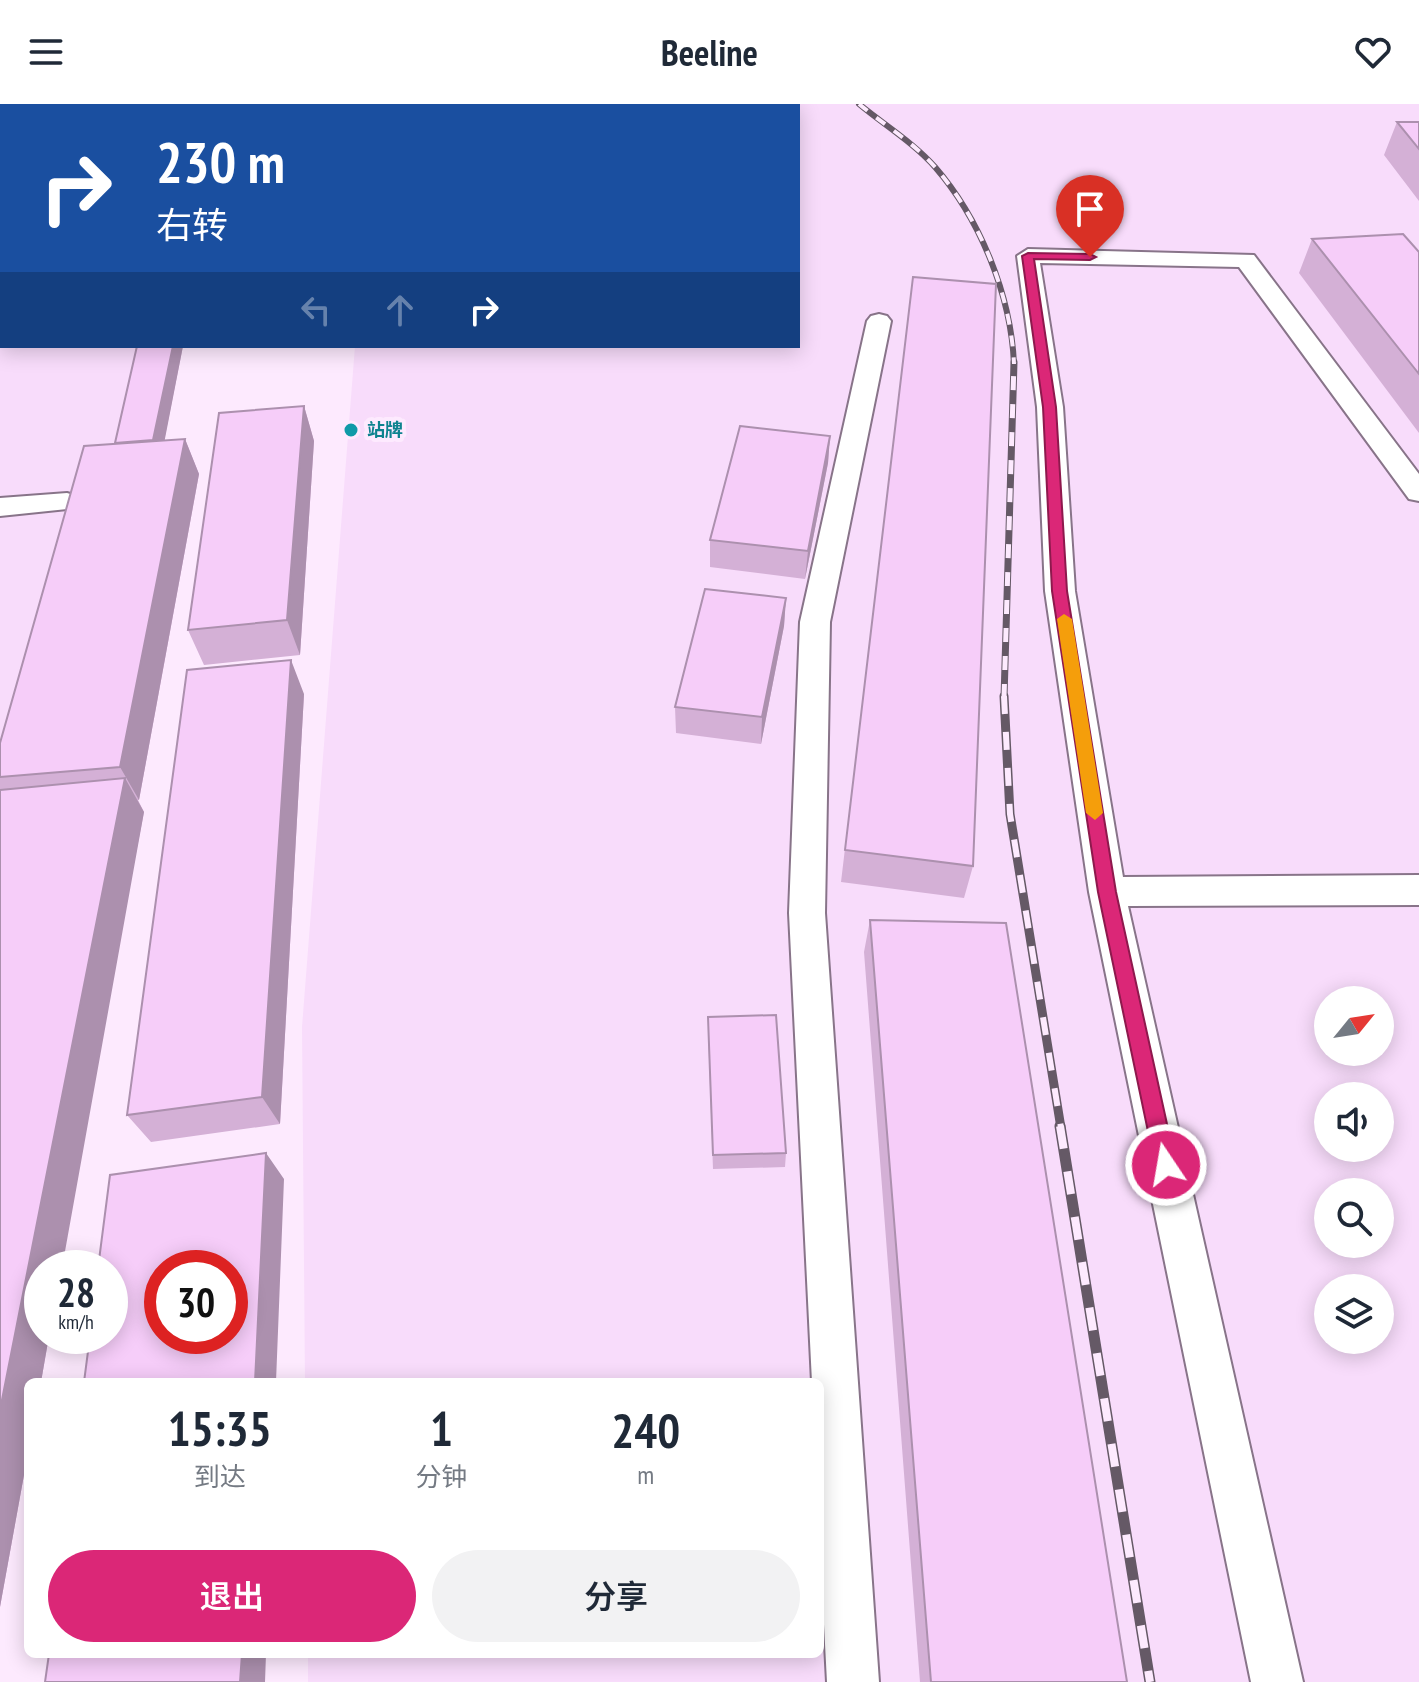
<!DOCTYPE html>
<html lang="zh">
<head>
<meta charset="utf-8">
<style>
  body { margin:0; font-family:"PT Sans Narrow","Noto Sans SC",sans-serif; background:#f2f2f3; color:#1f2937; height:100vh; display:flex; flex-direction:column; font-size:30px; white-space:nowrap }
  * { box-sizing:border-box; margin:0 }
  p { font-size:26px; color:#747a83 }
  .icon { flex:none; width:44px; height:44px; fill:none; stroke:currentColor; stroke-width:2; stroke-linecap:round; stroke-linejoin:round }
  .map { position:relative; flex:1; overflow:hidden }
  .side { position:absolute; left:24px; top:1274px; width:800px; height:280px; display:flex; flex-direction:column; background:#fff; border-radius:12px; box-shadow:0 4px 20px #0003 }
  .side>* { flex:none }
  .top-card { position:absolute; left:0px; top:0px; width:800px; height:244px; box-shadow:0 4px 20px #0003; background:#1a4fa0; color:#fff; overflow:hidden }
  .needle { width:52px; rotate:60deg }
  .tools { position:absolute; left:1314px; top:882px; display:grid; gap:16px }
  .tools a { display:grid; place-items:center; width:80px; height:80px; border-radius:50%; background:#fff; box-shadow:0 4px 20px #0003; font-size:40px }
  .speed { position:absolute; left:24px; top:1146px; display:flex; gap:16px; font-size:40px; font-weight:700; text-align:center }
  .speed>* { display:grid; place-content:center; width:104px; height:104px; border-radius:50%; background:#fff; box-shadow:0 4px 20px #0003; line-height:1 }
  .speed small { font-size:20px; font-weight:400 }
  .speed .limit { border:12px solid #d22; background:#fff; color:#111 }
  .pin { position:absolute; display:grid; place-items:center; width:68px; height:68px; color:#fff; margin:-82px -34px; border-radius:50% 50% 50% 0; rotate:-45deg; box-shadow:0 0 8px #0007 }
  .pin .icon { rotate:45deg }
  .me { position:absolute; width:88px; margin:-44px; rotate:348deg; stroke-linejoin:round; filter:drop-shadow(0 0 6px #0008) }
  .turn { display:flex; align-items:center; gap:28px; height:168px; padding:0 24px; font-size:36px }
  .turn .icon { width:104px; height:104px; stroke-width:2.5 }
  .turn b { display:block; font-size:56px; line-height:68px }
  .lanes { display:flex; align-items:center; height:76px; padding:0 24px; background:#0003; justify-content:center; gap:40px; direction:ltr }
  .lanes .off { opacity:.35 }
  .eta { display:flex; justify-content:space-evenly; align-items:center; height:136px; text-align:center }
  .eta b { font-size:48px; font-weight:600; line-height:56px }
  .primary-button { display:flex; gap:16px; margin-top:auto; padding:16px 24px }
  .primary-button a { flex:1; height:92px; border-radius:48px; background:#db2777; color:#fff; font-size:32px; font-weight:600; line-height:92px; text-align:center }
  .primary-button a+a { background:#f2f2f3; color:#1f2937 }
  header { display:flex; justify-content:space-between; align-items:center; height:104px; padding:0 24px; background:#fff; font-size:36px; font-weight:600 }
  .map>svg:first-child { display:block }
</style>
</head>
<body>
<header><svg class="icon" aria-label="menu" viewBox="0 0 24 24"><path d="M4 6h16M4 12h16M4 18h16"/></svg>Beeline<svg class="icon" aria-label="heart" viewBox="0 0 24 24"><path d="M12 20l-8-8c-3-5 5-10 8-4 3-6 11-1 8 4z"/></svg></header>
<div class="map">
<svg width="1419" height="1578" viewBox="0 0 1419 1578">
  <rect width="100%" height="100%" fill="#fdeafe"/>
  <!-- built -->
  <path fill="#f8dcfb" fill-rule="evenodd" d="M 374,0 L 1419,0 L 1419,1578 L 308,1578 L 308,1550 L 820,1550 L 820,1278 L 305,1278 L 302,923 L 355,242 L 798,242 L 798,2 ZM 1328,896 L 1380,896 L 1380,948 L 1328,948 ZM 1328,992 L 1380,992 L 1380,1044 L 1328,1044 ZM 1328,1088 L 1380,1088 L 1380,1140 L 1328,1140 ZM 1328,1184 L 1380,1184 L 1380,1236 L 1328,1236 Z
    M 0,27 L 2,242 L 154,242 L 0,1185 Z"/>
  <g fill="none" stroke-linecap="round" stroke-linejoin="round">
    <!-- service casing -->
    <g stroke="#887489" stroke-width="4">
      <path id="service" d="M 337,0 L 347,0 L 347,2 L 337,2 Z
        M 0,103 L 2,103 L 2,110 L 0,110 Z
        M 0,175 L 2,175 L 2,181 L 0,181 Z"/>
    </g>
    <!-- minor casing -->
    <g stroke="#887489" stroke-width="4">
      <path id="minor" d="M 1028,145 L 1254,151 L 1419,370 L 1419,397 L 1409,395 L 1239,163 L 1040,159 L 1063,303 L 1075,487 L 1123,773 L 1419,771 L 1419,801 L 1128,802 L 1303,1578 L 1251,1578 L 1089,788 L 1045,487 L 1037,303 L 1017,152 Z
        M 879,210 L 887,212 L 891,217 L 830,518 L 825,809 L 879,1578 L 827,1578 L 820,1444 L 820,1278 L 812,1278 L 789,809 L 800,518 L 867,217 L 871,212 Z
        M 67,389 L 77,392 L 81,398 L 77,404 L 0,412 L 0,394 Z"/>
    </g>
    <!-- service -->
    <use href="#service" fill="#fff" fill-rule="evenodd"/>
    <!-- minor -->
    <use href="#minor" fill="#fff" fill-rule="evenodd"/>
    <!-- rail-far3 casing -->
    <g stroke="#655966" stroke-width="6">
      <path id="rail-far3" d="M 859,0 C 883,20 914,39 935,63 C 980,115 1011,191 1014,260"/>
    </g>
    <!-- rail-far2 casing -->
    <g stroke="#655966" stroke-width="7">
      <path id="rail-far2" d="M 1004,594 L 1014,258"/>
    </g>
    <!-- rail-far1 casing -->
    <g stroke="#655966" stroke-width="9">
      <path id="rail-far1" d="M 1004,592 L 1010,710 L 1061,1024"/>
    </g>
    <!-- rail casing -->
    <g stroke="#655966" stroke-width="11">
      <path id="rail" d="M 1060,1022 L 1150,1578"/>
    </g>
    <!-- rail-far3 -->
    <use href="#rail-far3" stroke="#fdeafe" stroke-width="4" stroke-dasharray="11" stroke-linecap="butt"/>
    <!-- rail-far2 -->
    <use href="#rail-far2" stroke="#fdeafe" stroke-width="5" stroke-dasharray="14" stroke-linecap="butt"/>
    <!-- rail-far1 -->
    <use href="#rail-far1" stroke="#fdeafe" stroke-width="6" stroke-dasharray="18" stroke-linecap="butt"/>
    <!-- rail -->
    <use href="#rail" stroke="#fdeafe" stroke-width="8" stroke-dasharray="23" stroke-linecap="butt"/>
  </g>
  <!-- wall -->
  <path fill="#d4b0d6" d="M 1397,18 L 1419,18 L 1419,97 L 1384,51 Z
    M 1312,135 L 1419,148 L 1419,329 L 1299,169 Z
    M 909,208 L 973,762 L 964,794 L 841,778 Z
    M 183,242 L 164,337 L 185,335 L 199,370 L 139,696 L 138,696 L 144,708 L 42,1232 L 49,1232 L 41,1278 L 28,1278 L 28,1349 L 0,1503 L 0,639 L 115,340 L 115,339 Z
    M 304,302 L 314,337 L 300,551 L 204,561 L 188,526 Z
    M 830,332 L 828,359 L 805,475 L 710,463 L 710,436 Z
    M 786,494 L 784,522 L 761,640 L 676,629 L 675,603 Z
    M 304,590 L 280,1020 L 151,1038 L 127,1011 Z
    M 870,816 L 1127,1578 L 920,1578 L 864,848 Z
    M 708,928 L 786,1049 L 785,1063 L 713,1065 Z"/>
  <!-- shaded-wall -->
  <path fill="#ac90ae" d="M 177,0 L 188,0 L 187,2 L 176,2 Z
    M 173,242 L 183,242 L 161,355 L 153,336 Z
    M 304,302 L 314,337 L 300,551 L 287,516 Z
    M 830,332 L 828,359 L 805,475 L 808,447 Z
    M 185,335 L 199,370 L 139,696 L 120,663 Z
    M 786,494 L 784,522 L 761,640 L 762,613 Z
    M 291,556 L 304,590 L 280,1020 L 262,993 Z
    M 125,674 L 144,708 L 62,1164 L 42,1164 L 42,1232 L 49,1232 L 41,1278 L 28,1278 L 28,1349 L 0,1503 L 0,1306 Z
    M 266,1049 L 284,1075 L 276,1278 L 255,1278 Z
    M 242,1550 L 266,1550 L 265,1578 L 240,1578 Z"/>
  <!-- building -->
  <path fill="#f6cdf9" stroke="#ac90ae" stroke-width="2" fill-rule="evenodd" d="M 143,0 L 177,0 L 176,2 L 143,2 Z
    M 284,0 L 309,0 L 309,2 L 284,2 Z
    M 1397,18 L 1419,18 L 1419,45 Z
    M 1403,130 L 1419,148 L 1419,270 L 1312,135 Z
    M 913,173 L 996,180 L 973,762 L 845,746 Z
    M 137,242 L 173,242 L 153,336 L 115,339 Z
    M 304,302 L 287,516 L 188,526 L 219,309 Z
    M 740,322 L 830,332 L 808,447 L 710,436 Z
    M 185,335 L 120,663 L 0,673 L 0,639 L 84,342 Z
    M 705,485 L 786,494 L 762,613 L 675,603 Z
    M 291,556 L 262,993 L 127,1011 L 187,566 Z
    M 125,674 L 0,1306 L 0,686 Z
    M 870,816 L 1006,819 L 1127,1578 L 931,1578 Z
    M 776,911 L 786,1049 L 713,1051 L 708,913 Z
    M 266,1049 L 255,1278 L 84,1278 L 90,1232 L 110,1232 L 110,1164 L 98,1164 L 110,1071 ZM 162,1164 L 230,1164 L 230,1232 L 162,1232 Z
    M 49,1550 L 242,1550 L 240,1578 L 45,1578 Z"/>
  <!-- route -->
  <path fill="#db2777" stroke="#8e194d" stroke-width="2" d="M 1028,149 L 1090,150 L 1096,153 L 1090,156 L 1034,155 L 1056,303 L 1067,487 L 1116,788 L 1176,1061 L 1173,1068 L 1166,1071 L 1158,1068 L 1155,1061 L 1098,788 L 1052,487 L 1043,303 L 1022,152 Z"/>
  <!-- slow -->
  <path fill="#f59e0b" d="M 1064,510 L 1072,515 L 1103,709 L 1095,716 L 1086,709 L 1057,515 Z"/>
  <!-- markers -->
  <circle fill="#0f9aa8" stroke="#fdeafe" stroke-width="3" cx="351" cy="326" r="8"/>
  <g text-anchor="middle" stroke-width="8" stroke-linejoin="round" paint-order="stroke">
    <!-- far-culture labels -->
    <g font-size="18" font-weight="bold" fill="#0d838f" stroke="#fdeafe" text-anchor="start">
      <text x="367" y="332">站牌</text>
    </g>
  </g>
</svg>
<div class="tools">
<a><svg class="needle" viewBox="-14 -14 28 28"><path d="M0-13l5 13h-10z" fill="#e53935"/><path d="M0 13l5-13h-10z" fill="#747a83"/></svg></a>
<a><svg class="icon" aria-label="sound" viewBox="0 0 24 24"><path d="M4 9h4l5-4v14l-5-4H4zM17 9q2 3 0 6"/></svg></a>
<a><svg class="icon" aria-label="search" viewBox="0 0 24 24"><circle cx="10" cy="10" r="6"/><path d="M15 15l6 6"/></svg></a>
<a><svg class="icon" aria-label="layers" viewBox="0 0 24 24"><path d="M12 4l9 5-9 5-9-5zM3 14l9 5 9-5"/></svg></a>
</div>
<div class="speed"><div>28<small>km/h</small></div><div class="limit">30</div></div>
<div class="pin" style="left:1090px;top:153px;background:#d93025"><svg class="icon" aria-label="arrive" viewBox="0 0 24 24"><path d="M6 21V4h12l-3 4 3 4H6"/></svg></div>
<svg class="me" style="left:1166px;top:1061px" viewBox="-20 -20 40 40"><circle r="17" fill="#db2777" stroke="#fff" stroke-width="3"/><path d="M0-11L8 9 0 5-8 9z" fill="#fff"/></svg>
<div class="top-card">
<div class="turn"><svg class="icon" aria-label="right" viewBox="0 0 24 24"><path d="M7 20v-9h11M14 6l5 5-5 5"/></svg><div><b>230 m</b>右转</div></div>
<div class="lanes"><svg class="icon off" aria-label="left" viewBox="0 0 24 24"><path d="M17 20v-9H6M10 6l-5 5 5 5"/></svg><svg class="icon off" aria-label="ahead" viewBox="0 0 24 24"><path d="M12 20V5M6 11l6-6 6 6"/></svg><svg class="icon" aria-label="right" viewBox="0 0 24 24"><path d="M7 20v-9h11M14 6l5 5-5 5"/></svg></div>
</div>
<section class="side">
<div class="eta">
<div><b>15:35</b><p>到达</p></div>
<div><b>1</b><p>分钟</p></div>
<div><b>240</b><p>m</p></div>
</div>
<div class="primary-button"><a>退出</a><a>分享</a></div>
</section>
</div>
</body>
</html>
